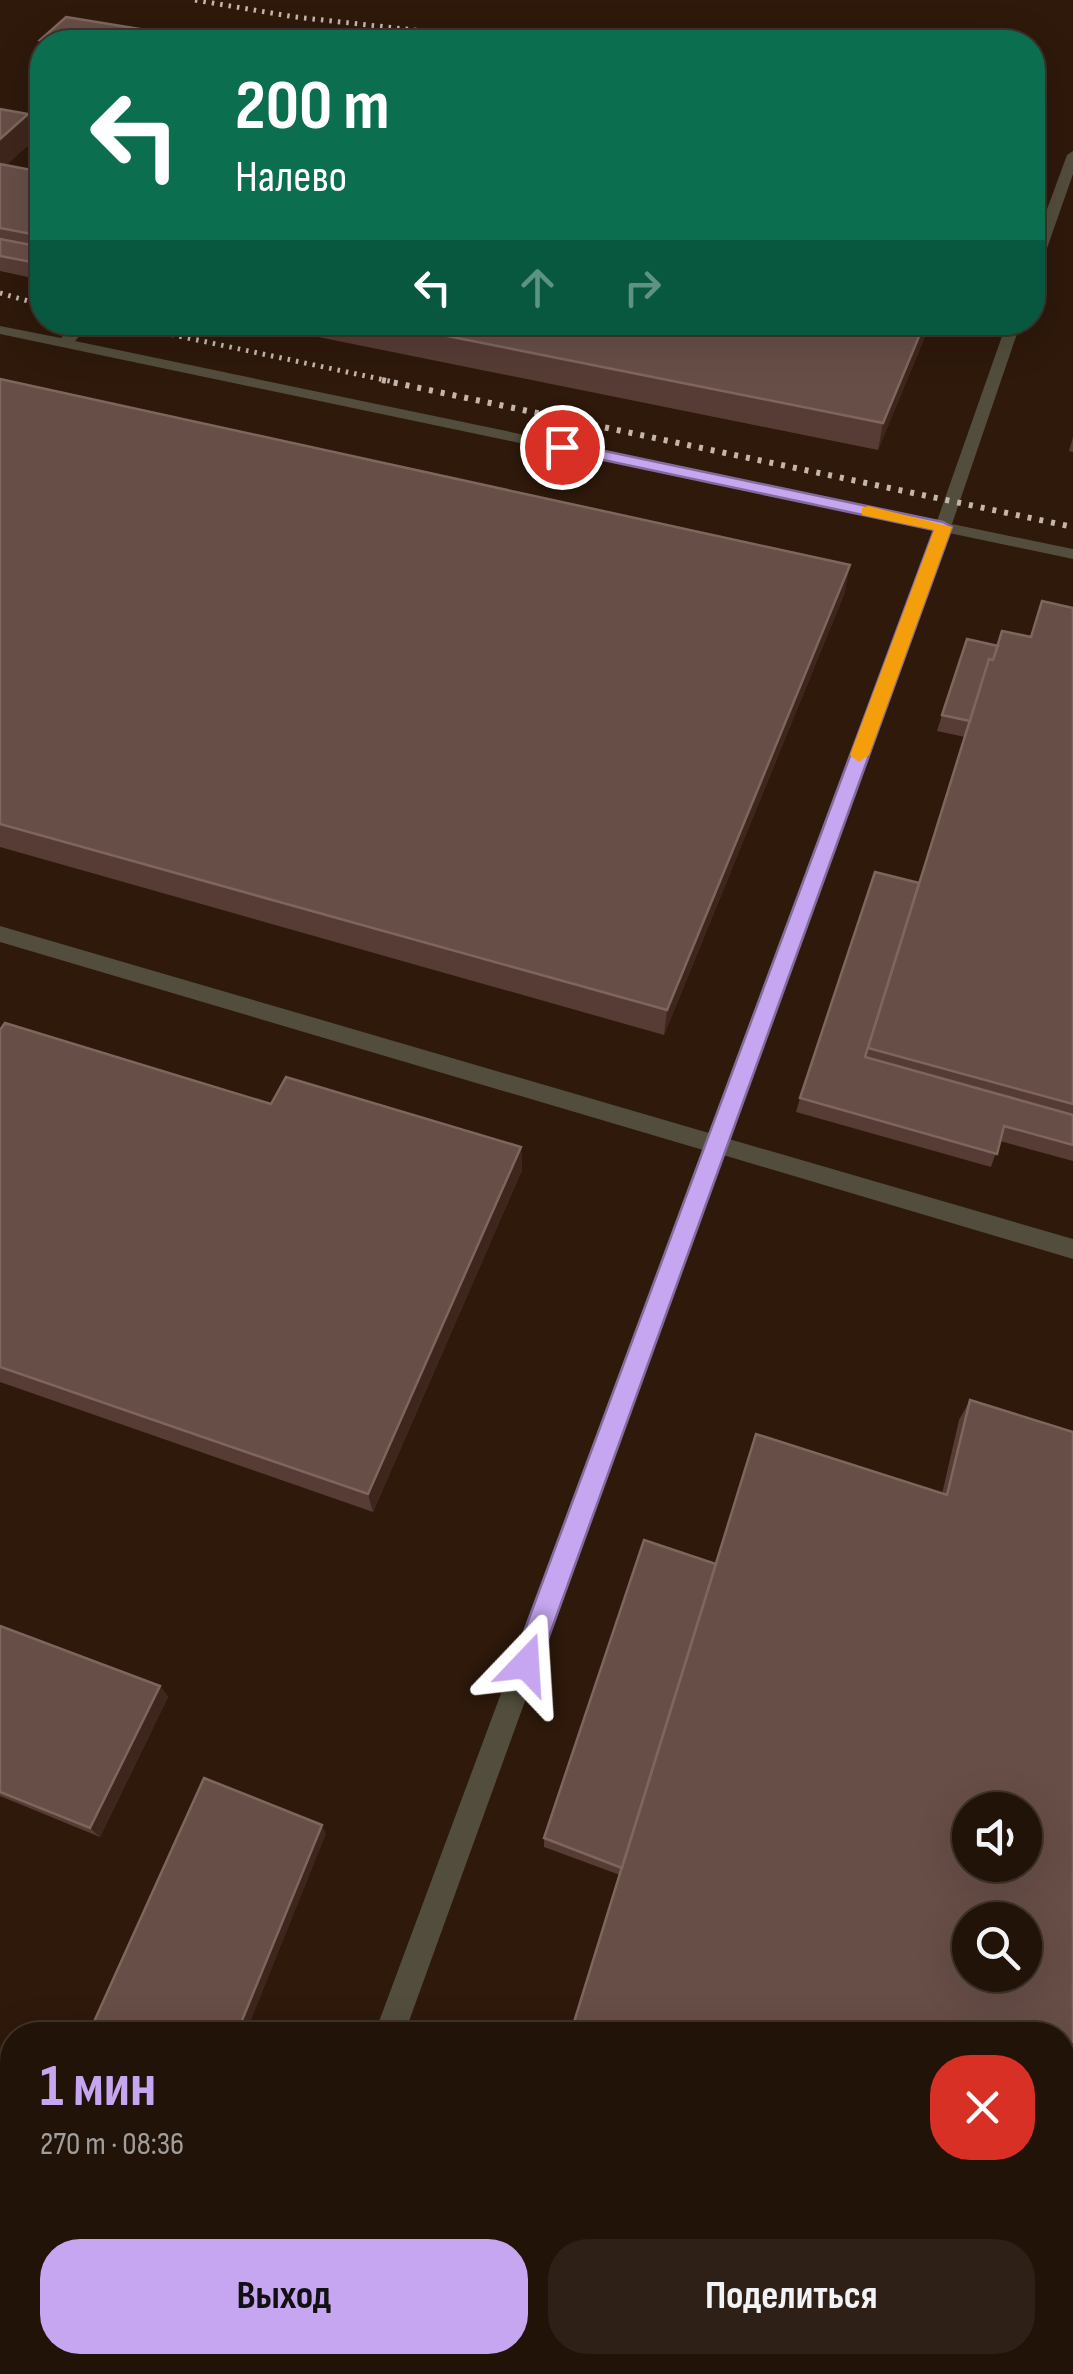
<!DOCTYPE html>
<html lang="ru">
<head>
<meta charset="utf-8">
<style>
  body { margin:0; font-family:"Sofia Sans Condensed",sans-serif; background:#2e2016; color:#f1f3f6; height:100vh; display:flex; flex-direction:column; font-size:38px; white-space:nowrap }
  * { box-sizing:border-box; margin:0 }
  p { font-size:32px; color:#a29e9c }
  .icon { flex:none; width:55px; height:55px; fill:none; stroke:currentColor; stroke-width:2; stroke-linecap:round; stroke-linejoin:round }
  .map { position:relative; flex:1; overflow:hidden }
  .side { position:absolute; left:0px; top:2022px; width:1075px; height:352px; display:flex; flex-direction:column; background:#221308; border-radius:40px 40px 0 0; box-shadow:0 10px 40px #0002,0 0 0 2px #3f3229 }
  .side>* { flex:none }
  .hud { position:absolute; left:30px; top:30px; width:1015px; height:305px; border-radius:40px; box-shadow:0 10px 40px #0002,0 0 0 2px #3f3229; background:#0b6e4f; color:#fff; overflow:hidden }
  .tools { position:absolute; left:952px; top:1792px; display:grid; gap:20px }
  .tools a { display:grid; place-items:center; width:90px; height:90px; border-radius:50%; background:#221308; box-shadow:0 10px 40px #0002,0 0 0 2px #3f3229; font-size:50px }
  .pin { position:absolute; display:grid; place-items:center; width:85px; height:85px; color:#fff; margin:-42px; border:5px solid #fff; border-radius:50%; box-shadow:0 2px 10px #0007 }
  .me { position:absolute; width:110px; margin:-55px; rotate:20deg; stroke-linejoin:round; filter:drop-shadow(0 0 8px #0008) }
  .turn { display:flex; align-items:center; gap:35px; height:210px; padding:0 40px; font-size:45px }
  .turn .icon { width:130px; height:130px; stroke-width:2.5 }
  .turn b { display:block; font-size:70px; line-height:85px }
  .lanes { display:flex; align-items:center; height:95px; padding:0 40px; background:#0003; justify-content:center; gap:50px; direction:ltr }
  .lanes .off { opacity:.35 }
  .round { display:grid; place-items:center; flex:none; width:105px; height:105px; border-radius:40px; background:#2e2016 }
  .summary { display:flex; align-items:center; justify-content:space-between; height:170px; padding:0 40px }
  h1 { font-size:60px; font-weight:700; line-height:75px; color:#c6a6f0 }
  .action { display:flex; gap:20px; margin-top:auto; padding:20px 40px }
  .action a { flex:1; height:115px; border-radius:40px; background:#c6a6f0; color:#111; font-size:40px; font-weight:700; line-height:115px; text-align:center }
  .action a+a { background:#2e2016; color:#f1f3f6 }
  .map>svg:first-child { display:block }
</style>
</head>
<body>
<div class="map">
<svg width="1073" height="2374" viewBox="0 0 1073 2374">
  <rect width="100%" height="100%" fill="#2e190b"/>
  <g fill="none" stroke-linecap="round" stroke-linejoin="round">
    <!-- lane -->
    <path fill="#524d3c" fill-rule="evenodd" d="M 1073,151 L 1073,174 L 1039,271 L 1032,275 L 1032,250 L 1067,155 Z
      M 76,322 L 92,322 L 75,341 L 937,521 L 1007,322 L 1021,322 L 952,524 L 1073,549 L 1073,559 L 949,533 L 729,1139 L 1073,1239 L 1073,1259 L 723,1155 L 404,2035 L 374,2035 L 703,1150 L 0,942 L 0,926 L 709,1133 L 934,530 L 0,334 L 0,326 L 61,338 Z
      M 252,2362 L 286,2362 L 282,2374 L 248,2374 Z"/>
    <!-- rail-far1 -->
    <path stroke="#c6b5ab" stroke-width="5" stroke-dasharray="2.5 6" stroke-linecap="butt" d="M 195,0 L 295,17 L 524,42
      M 0,293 L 42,305
      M 113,322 L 394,382"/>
    <!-- rail -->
    <path stroke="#c6b5ab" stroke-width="6" stroke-dasharray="4 8" stroke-linecap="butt" d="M 382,380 L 1073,527"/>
  </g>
  <!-- wall -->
  <path fill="#563c35" d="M 0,109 L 34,140 L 6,165 L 42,172 L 42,280 L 0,271 Z
    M 244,322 L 931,322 L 878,450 Z
    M 0,379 L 845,592 L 664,1035 L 0,847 Z
    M 1073,437 L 1073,452 L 1069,451 Z
    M 1073,608 L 1073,1161 L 1000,1141 L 991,1167 L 796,1112 L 800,1098 L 919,883 L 965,737 L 937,731 L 942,715 L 998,646 L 1030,637 Z
    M 0,1030 L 271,1104 L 521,1147 L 522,1170 L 373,1512 L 0,1382 Z
    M 970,1400 L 1073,2374 L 620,1875 L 544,1847 L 544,1838 L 716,1564 L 942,1494 L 959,1420 Z
    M 0,1626 L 160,1686 L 168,1697 L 100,1837 L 0,1796 Z"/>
  <!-- shaded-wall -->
  <path fill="#3f261c" d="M 28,114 L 34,140 L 0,171 L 0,139 Z
    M 925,322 L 931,322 L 878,450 L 883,423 Z
    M 850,565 L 845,592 L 664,1035 L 667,1010 Z
    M 521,1147 L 522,1170 L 373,1512 L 368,1494 Z
    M 160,1686 L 168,1697 L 100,1837 L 90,1828 Z
    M 322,1825 L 326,1834 L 245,2035 L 236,2035 Z"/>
  <!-- building -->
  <path fill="#674e47" stroke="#7e665e" stroke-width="2.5" fill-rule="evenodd" d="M 66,17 L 195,38 L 190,42 L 56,42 L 40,40 Z
    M 0,109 L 28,114 L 0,139 Z
    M 0,164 L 42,172 L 42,236 L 0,228 Z
    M 0,239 L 42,247 L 42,264 L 0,256 Z
    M 377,322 L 925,322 L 883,423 Z
    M 0,379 L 850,565 L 667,1010 L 0,824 Z
    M 1042,601 L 1073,608 L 1073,1104 L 868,1048 L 989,659 L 993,660 L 1002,631 L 1031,637 Z
    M 967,639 L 998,646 L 993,660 L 989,659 L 970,721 L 942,715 Z
    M 875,872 L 919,883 L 865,1057 L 1073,1115 L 1073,1145 L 1004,1126 L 997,1154 L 800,1098 Z
    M 5,1023 L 271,1104 L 286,1077 L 521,1147 L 368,1494 L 0,1367 L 0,1030 Z
    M 970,1400 L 1073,1432 L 1073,2374 L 466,2374 L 469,2362 L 1062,2362 L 1062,2035 L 570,2035 L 756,1434 L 947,1495 ZM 970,1810 L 1025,1810 L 1025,1865 L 970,1865 ZM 970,1920 L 1025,1920 L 1025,1975 L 970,1975 Z
    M 644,1540 L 716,1564 L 622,1868 L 544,1838 Z
    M 0,1626 L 160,1686 L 90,1828 L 0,1792 Z
    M 204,1778 L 322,1825 L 236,2035 L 88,2035 Z
    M 360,2362 L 469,2362 L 466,2374 L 356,2374 Z"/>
  <!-- route -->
  <path fill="#c6a6f0" stroke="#816c9c" stroke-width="2.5" d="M 562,442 L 943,522 L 952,527 L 539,1664 L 535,1673 L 526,1677 L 516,1673 L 512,1664 L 934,530 L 556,450 L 556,444 Z"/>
  <!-- slow -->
  <path fill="#f59e0b" d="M 868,506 L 952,527 L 869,755 L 859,762 L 850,755 L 934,530 L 862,515 L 862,508 Z"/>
</svg>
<div class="tools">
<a><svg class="icon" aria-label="sound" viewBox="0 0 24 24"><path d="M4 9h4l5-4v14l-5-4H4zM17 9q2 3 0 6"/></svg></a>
<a><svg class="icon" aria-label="search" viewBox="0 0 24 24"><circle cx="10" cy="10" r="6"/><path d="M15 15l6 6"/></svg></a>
</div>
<div class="pin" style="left:562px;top:447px;background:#d93025"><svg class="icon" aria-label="arrive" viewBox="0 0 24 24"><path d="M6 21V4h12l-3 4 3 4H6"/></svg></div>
<svg class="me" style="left:526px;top:1664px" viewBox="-20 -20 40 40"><path d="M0-17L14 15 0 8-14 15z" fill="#c6a6f0" stroke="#fff" stroke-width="4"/></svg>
<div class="hud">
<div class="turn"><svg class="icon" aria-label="left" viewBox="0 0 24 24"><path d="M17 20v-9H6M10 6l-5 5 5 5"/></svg><div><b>200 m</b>Налево</div></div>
<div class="lanes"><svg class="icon" aria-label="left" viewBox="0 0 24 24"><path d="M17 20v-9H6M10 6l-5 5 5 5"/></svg><svg class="icon off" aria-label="ahead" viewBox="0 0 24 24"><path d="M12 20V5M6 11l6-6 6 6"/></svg><svg class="icon off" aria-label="right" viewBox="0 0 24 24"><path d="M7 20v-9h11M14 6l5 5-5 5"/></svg></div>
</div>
<section class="side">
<div class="summary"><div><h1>1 мин</h1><p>270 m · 08:36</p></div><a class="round" style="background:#d93025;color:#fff"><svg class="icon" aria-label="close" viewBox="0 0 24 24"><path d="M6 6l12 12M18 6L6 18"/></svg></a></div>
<div class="action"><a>Выход</a><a>Поделиться</a></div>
</section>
</div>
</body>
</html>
